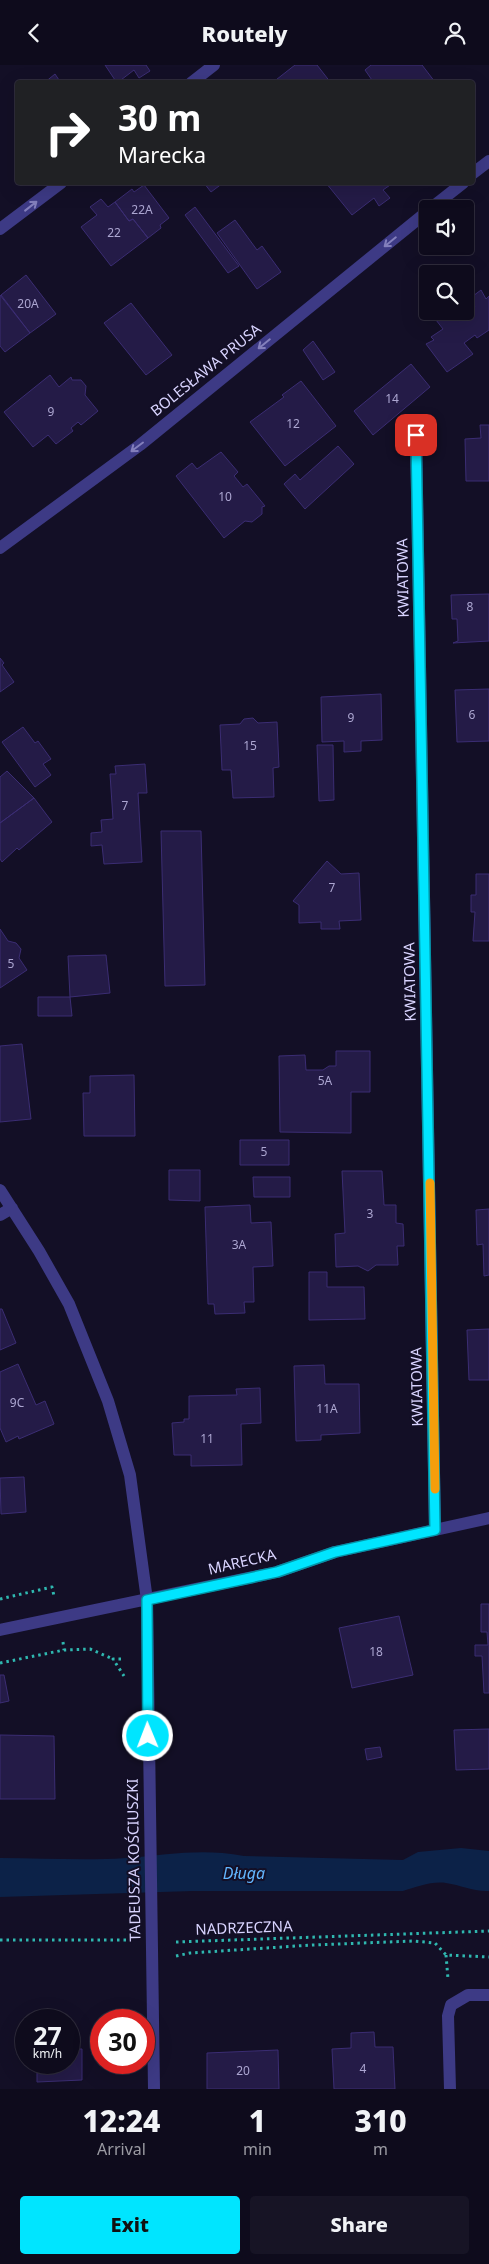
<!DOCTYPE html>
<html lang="en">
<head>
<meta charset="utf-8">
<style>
  body { margin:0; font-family:"Noto Sans",sans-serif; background:#171425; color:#f1f3f6; height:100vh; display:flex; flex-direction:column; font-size:19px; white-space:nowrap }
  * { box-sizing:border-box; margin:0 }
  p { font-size:16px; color:#9b9ba3 }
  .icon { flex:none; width:28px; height:28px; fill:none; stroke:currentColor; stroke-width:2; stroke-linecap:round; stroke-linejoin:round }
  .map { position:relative; height:2024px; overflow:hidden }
  .sheet { display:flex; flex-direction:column; background:#0e0b1c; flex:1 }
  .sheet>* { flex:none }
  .hud { position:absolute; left:15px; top:15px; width:460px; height:105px; border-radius:5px; box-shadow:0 5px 20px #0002,0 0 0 1px #2e2b3b; background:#202124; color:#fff; overflow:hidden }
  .fabs { position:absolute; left:419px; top:135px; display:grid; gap:10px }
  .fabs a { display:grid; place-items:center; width:55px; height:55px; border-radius:5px; background:#0e0b1c; box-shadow:0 5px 20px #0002,0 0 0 1px #2e2b3b; font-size:25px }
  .speed { position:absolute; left:15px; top:1944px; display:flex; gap:10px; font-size:25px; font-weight:700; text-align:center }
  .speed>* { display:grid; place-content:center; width:65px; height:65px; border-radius:50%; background:#0e0b1c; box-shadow:0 5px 20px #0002,0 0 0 1px #2e2b3b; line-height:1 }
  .speed small { font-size:12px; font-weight:400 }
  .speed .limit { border:8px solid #d22; background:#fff; color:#111 }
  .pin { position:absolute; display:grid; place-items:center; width:42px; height:42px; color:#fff; margin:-21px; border-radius:10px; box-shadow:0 2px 8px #0006 }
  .me { position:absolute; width:55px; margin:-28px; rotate:359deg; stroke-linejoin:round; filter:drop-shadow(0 0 4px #0008) }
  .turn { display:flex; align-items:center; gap:18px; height:105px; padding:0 20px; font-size:22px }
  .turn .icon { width:65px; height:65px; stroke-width:2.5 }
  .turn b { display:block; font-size:35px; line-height:42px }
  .eta { display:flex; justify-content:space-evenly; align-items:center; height:85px; text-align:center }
  .eta b { font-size:30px; font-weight:800; line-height:35px }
  .cta { display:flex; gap:10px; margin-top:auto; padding:10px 20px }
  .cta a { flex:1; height:58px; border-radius:5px; background:#00e5ff; color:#111; font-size:20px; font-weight:800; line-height:58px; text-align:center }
  .cta a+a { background:#171425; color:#f1f3f6 }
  header { display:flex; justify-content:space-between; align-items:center; height:65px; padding:0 20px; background:#0e0b1c; font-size:22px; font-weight:800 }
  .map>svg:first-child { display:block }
</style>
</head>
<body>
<header><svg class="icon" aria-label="back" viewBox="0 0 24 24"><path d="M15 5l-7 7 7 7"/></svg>Routely<svg class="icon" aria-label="person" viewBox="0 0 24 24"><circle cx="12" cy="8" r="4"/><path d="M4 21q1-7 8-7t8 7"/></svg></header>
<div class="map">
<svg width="489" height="2024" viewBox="0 0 489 2024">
  <rect width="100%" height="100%" fill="#130f26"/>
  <!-- water -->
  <path fill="#0c2248" d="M 461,1783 L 489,1786 L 489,1826 C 474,1827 461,1820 446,1818 C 432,1816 416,1822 403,1826 L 193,1826 L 0,1832 L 0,1793 C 42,1793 85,1796 126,1793 C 170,1790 200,1783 244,1791 L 403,1795 L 418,1787 Z"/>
  <!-- building -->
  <path fill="#241b47" stroke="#3b2d73" d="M 105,0 L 146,0 L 150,6 L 139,13 L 134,5 L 117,18 Z
    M 295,0 L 317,0 L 331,18 L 272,18 Z
    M 371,0 L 422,0 L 435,17 L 374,18 L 365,5 Z
    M 55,9 L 61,18 L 44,18 Z
    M 204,118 L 223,118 L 211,127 Z
    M 326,118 L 393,118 L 383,125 L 390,133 L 379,141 L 374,133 L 352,150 Z
    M 144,120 L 169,153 L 160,160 L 161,163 L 148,173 L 133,154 L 129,156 L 115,137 L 132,124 L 134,127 Z
    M 101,134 L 108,142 L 115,137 L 129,156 L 133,154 L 148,173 L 111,201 L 81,162 L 97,150 L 90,142 Z
    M 195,142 L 239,201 L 228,208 L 185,150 Z
    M 235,155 L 257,185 L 262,181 L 281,207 L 257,224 L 217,168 Z
    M 26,210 L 56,249 L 30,268 L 1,230 Z
    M 481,225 L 486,234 L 489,231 L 489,265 L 477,273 L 475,270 L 464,278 L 473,289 L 447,307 L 426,279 L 434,275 L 431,272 L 443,264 L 436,255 L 449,247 L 455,255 L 475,242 L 469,234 Z
    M 0,230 L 30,268 L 5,287 L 0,281 Z
    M 131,238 L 172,290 L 146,310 L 104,258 Z
    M 313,276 L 335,307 L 323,315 L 303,285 Z
    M 411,299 L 430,322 L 373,370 L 354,346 Z
    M 50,310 L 59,322 L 71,312 L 72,315 L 81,315 L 86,321 L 85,330 L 98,346 L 81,360 L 78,357 L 71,363 L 73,366 L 56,379 L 48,370 L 33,382 L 4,347 Z
    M 301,316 L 336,361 L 285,401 L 250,357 L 284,332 L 282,330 Z
    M 480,360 L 489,360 L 489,416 L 466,416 L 465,374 L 481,373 Z
    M 338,381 L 354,399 L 305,444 L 284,419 L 295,409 L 300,415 Z
    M 221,387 L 238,407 L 234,411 L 243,422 L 247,419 L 265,441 L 262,442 L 262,449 L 252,457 L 245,456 L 224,473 L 176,411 L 192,398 L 197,404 Z
    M 489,529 L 489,576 L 453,578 L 458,576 L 457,554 L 452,554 L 451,530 Z
    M 0,593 L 4,598 L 2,600 L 14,617 L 0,627 Z
    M 489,624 L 489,676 L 457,677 L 455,625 Z
    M 381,629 L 382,675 L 361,676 L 361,686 L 344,687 L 344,676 L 322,677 L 321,632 Z
    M 253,653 L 258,658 L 277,657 L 279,702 L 273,703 L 274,732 L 233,733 L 231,705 L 222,705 L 220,660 L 240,659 L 244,654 Z
    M 23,662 L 35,678 L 38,676 L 51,694 L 43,699 L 51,710 L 35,722 L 2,677 Z
    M 317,680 L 333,680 L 334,735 L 319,736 Z
    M 145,699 L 147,728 L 138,728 L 142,797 L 104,799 L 102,780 L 91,781 L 91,768 L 102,767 L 101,755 L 113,754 L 110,709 L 116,709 L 115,701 Z
    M 7,706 L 34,733 L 0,758 L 0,712 Z
    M 34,733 L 52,757 L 19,785 L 17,783 L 2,797 L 0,794 L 0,758 Z
    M 161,766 L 201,766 L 205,920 L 165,921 Z
    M 327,796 L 341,809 L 359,808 L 361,855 L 339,856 L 340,864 L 321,864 L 321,857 L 299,858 L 299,840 L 293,836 Z
    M 476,809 L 489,809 L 489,876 L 473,876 L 475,847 L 471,847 L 471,830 L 476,830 Z
    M 0,864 L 8,876 L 16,878 L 21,884 L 19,893 L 27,905 L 0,923 Z
    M 106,890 L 110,928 L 70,932 L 68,891 Z
    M 38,932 L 70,932 L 72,951 L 38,951 Z
    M 22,979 L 31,1054 L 0,1057 L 0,981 Z
    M 336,986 L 370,986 L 370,1027 L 351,1027 L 351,1068 L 280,1067 L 279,991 L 305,990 L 306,1005 L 323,1005 L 329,1001 L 336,1001 Z
    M 134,1010 L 135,1071 L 84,1071 L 83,1028 L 90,1028 L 90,1011 Z
    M 240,1075 L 289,1075 L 289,1100 L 240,1100 Z
    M 169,1105 L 200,1105 L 200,1136 L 169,1135 Z
    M 342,1106 L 382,1106 L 384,1140 L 396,1140 L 396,1158 L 403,1159 L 404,1181 L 397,1181 L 398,1200 L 376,1200 L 368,1206 L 358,1201 L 336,1202 L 335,1169 L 345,1168 Z
    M 253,1112 L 290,1112 L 290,1132 L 254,1132 Z
    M 250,1140 L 251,1158 L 271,1157 L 273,1201 L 253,1202 L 254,1237 L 244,1237 L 245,1248 L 215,1249 L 214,1239 L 208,1239 L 205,1142 Z
    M 489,1144 L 489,1210 L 484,1211 L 483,1179 L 477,1180 L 476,1145 Z
    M 309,1207 L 327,1207 L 327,1222 L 364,1222 L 365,1254 L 309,1255 Z
    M 0,1244 L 2,1244 L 16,1278 L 0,1285 Z
    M 489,1264 L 489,1315 L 469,1315 L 467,1265 Z
    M 18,1299 L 36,1340 L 45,1336 L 54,1359 L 19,1374 L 18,1371 L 6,1377 L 0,1363 L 0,1307 Z
    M 324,1300 L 325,1319 L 359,1319 L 360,1368 L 321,1370 L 321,1375 L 296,1376 L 294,1301 Z
    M 260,1323 L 261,1358 L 241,1359 L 242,1400 L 191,1401 L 191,1390 L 174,1390 L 172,1358 L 184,1357 L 184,1354 L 189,1354 L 189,1331 L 237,1330 L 236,1324 Z
    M 24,1412 L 26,1447 L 1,1449 L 0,1413 Z
    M 481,1539 L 489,1539 L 489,1628 L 484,1628 L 482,1591 L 475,1591 L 475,1580 L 488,1580 L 487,1567 L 481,1567 Z
    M 399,1551 L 413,1610 L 352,1623 L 339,1563 Z
    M 0,1610 L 4,1610 L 9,1636 L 0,1638 Z
    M 489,1664 L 489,1704 L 456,1705 L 454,1665 Z
    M 0,1670 L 54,1671 L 55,1734 L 0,1734 Z
    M 380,1682 L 382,1692 L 367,1695 L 365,1684 Z
    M 69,1963 L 76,1963 L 76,1984 L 82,1984 L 82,2015 L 37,2017 L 37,1998 L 69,1998 Z
    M 374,1967 L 375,1982 L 393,1982 L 395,2024 L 334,2024 L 332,1984 L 351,1983 L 351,1968 Z
    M 278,1985 L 279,2024 L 207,2024 L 207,1988 Z"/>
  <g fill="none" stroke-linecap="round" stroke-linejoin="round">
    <!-- path -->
    <path stroke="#2fb8b0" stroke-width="3" stroke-dasharray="2.5 4" stroke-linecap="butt" d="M 0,1534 L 52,1522 L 54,1531
      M 63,1577 L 64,1585
      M 121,1594 L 113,1594 L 124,1611
      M 0,1598 L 64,1585 L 90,1584 L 113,1594
      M 0,1875 L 129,1875
      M 176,1877 L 489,1866
      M 446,1890 L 448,1914
      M 176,1891 L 190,1888 L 312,1880 L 414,1876 L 435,1878 L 446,1890 L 489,1892"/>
    <!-- minor -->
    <path stroke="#3d3a85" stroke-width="12" d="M 191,18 L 214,0
      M 472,109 L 489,96
      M 430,144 L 463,118
      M 0,164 L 61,118
      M 416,370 L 435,1465
      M 0,483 L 140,380 L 428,146
      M 0,1125 L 39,1186 L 69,1239 L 108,1336 L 130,1410 L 147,1535 L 154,2024
      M 0,1150 L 12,1143
      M 0,1565 L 277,1507 L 335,1487 L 489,1453
      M 450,2024 L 448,1951 L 451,1940 L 468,1930 L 489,1930"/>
  </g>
  <!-- one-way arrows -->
  <defs><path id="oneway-shaft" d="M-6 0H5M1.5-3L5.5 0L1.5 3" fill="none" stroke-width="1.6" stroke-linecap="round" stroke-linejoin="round" transform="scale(1.25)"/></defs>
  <g stroke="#837fbc">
    <use href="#oneway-shaft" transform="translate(31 141) rotate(-38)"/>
    <use href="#oneway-shaft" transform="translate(390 177) rotate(141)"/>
    <use href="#oneway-shaft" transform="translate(264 279) rotate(141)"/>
    <use href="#oneway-shaft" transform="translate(137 382) rotate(143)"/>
  </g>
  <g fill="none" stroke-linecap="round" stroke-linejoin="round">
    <!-- route casing -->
    <g stroke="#0095a6" stroke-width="12">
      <path id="route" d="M 148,1671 L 147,1535 L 277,1507 L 335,1487 L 435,1465 L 416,370"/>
    </g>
    <!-- route -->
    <use href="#route" stroke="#00e5ff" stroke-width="9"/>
    <!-- slow -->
    <path stroke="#f59e0b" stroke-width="9" d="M 430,1118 L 435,1424"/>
  </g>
  <g text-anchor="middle" stroke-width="4" stroke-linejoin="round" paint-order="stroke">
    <!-- number labels -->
    <g font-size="12" fill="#aca6d1">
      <text x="142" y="149">22A</text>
      <text x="114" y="172">22</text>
      <text x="28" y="243">20A</text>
      <text x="392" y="338">14</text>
      <text x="51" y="351">9</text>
      <text x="293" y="363">12</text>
      <text x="225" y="436">10</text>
      <text x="470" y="546">8</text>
      <text x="472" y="654">6</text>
      <text x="351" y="657">9</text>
      <text x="250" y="685">15</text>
      <text x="125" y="745">7</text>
      <text x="332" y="827">7</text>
      <text x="11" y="903">5</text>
      <text x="325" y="1020">5A</text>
      <text x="264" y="1091">5</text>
      <text x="370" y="1153">3</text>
      <text x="239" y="1184">3A</text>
      <text x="17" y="1342">9C</text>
      <text x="327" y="1348">11A</text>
      <text x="207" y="1378">11</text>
      <text x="376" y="1591">18</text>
      <text x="363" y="2008">4</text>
      <text x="243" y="2010">20</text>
    </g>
    <!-- street labels -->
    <g font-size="15" fill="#d9d4ff" stroke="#130f26">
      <text transform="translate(206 305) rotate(-39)" y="5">BOLESŁAWA PRUSA</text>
      <text transform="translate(403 513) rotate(-91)" y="5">KWIATOWA</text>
      <text transform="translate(410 917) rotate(-91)" y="5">KWIATOWA</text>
      <text transform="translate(417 1322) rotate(-91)" y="5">KWIATOWA</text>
      <text transform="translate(242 1497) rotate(-13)" y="5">MARECKA</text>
      <text transform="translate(134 1795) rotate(-91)" y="5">TADEUSZA KOŚCIUSZKI</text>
      <text transform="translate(244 1863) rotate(-2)" y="5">NADRZECZNA</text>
    </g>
    <!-- water labels -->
    <g font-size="16" font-style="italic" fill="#62b6ff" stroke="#130f26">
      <text x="244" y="1814">Długa</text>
    </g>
  </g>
</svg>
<div class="fabs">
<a><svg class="icon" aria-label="sound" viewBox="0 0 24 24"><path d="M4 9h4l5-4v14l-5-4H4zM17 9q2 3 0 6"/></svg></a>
<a><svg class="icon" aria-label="search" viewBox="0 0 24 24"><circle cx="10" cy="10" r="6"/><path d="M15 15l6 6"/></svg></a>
</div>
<div class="speed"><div>27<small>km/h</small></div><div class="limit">30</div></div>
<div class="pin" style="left:416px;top:370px;background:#d93025"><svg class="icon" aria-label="arrive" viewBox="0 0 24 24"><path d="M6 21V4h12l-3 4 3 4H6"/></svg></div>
<svg class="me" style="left:148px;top:1671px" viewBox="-20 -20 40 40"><circle r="17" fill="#00e5ff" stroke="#fff" stroke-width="3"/><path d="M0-11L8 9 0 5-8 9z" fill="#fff"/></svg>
<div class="hud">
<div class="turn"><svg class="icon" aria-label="right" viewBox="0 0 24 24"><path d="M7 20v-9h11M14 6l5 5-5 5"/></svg><div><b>30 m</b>Marecka</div></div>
</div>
</div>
<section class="sheet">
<div class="eta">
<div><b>12:24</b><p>Arrival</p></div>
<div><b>1</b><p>min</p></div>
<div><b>310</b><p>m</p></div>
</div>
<div class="cta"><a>Exit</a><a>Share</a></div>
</section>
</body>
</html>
